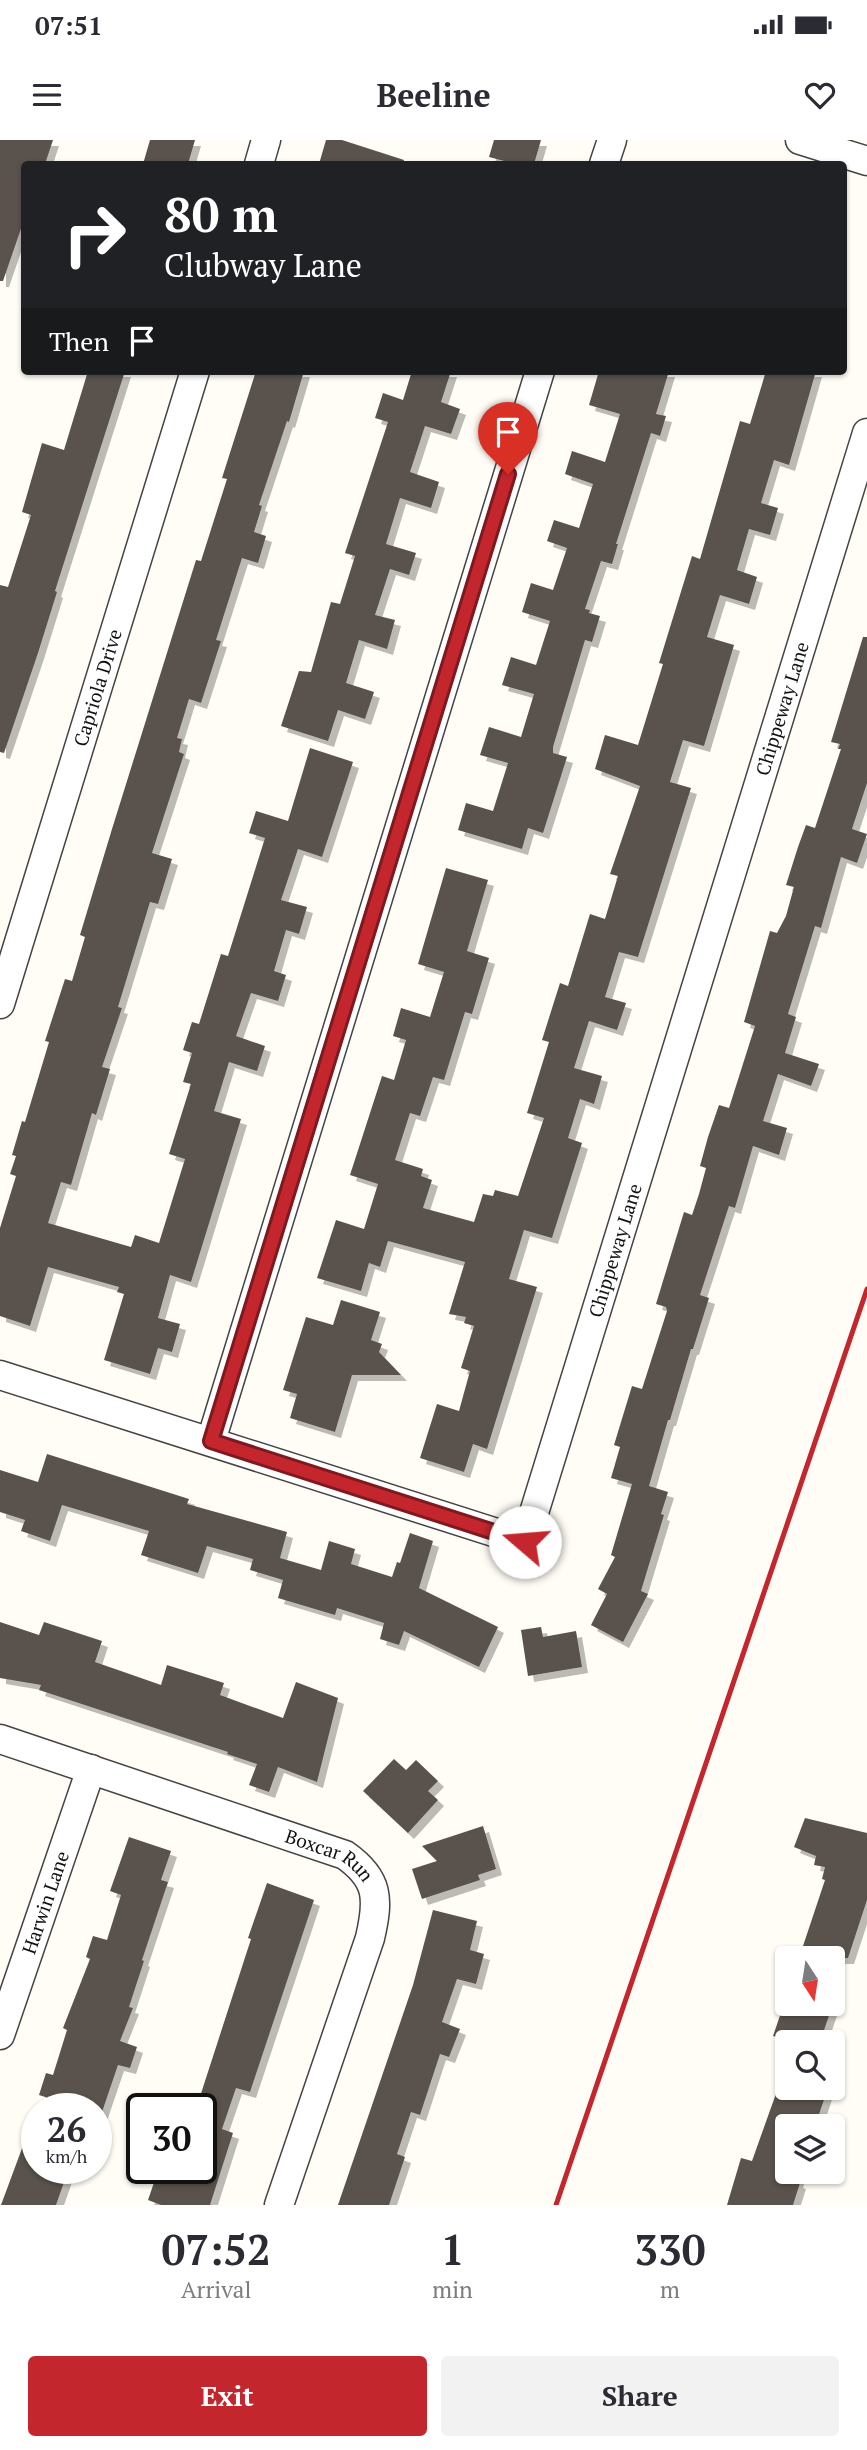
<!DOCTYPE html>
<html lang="en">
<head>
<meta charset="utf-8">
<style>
  body { margin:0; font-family:"PT Serif",serif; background:#f2f2f3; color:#2b2b33; height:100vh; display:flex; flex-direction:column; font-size:26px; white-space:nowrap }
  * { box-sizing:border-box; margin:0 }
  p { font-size:23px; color:#7c7c81 }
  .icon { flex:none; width:38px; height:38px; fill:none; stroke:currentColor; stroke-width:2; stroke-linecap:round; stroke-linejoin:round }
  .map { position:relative; height:2065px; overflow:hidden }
  .drawer { display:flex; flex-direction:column; background:#fff; flex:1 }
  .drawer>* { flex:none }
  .top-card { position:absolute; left:21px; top:21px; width:826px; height:214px; border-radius:7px; box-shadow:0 2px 5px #0004; background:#202124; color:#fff; overflow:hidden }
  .needle { width:46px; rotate:168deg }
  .fabs { position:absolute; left:775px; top:1806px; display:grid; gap:14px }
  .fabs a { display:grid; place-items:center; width:70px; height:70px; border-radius:7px; background:#fff; box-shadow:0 2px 5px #0004; font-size:35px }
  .speed { position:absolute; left:21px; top:1953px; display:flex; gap:14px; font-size:35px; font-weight:700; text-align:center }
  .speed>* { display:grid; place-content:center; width:91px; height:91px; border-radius:50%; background:#fff; box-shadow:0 2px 5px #0004; line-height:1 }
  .speed small { font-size:18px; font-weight:400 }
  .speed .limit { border:4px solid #111; border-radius:10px; background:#fff; color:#111 }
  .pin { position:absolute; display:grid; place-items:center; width:60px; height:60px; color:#fff; margin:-72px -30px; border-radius:50% 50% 50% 0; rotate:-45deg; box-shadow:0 0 7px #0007 }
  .pin .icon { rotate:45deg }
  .me { position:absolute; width:77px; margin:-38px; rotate:288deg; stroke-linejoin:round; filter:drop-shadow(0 0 5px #0008) }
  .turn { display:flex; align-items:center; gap:24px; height:147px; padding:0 28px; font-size:32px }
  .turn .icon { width:91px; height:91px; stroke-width:2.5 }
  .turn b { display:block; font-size:49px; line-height:60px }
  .then { display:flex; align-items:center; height:66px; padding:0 28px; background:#0003; gap:14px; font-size:26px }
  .eta { display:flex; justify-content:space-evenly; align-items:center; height:119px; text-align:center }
  .eta b { font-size:42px; font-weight:800; line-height:49px }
  .button { display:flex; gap:14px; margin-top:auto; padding:14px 28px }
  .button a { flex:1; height:80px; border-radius:7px; background:#c4262e; color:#fff; font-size:28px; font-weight:800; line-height:80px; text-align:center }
  .button a+a { background:#f2f2f3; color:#2b2b33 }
  .status { display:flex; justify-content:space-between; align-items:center; height:49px; padding:0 35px; background:#fff; direction:ltr }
  .status svg { height:19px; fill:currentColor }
  header { display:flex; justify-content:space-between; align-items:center; height:91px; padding:0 28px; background:#fff; font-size:32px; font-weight:800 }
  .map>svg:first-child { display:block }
</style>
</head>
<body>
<div class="status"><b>07:51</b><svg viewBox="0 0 49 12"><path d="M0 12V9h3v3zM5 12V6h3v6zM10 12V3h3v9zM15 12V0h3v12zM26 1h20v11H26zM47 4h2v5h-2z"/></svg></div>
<header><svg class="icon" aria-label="menu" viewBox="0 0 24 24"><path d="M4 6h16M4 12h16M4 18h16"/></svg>Beeline<svg class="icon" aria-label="heart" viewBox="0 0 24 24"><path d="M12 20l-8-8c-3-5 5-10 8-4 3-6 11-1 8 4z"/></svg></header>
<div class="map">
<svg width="867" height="2065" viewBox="0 0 867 2065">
  <defs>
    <filter id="shadow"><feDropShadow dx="6" dy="6" stdDeviation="0" flood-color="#0004"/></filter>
  </defs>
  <rect width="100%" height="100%" fill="#fffdf5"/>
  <!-- building -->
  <path fill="#5a524d" filter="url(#shadow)" d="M 0,0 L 53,0 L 45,24 L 24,24 L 24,80 L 3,141 L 0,141 Z
    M 150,0 L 195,0 L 188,24 L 143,24 Z
    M 326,0 L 342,0 L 404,20 L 403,24 L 319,24 Z
    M 494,0 L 541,0 L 534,24 L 516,24 L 489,17 Z
    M 88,231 L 125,231 L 55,451 L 57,452 L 38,513 L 4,613 L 0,612 L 0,445 L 8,447 L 31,375 L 22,372 L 42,303 L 64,310 Z
    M 256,231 L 304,231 L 289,282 L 287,281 L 259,365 L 262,366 L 254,392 L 266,396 L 258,423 L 242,418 L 216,500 L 221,501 L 201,563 L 189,559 L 177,598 L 182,599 L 179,612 L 184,614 L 152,713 L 172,719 L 158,764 L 150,762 L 118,867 L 122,868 L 102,927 L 110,929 L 96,975 L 92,973 L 71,1045 L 61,1042 L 48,1083 L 131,1107 L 135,1095 L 159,1103 L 185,1019 L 169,1014 L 191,944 L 183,942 L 192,913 L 183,910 L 192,882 L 199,884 L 221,814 L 228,816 L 265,698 L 249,693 L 256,671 L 288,681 L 310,608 L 353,622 L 322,717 L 298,709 L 281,760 L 307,767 L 299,794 L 286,790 L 274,831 L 286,835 L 278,861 L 251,853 L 236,896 L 265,906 L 257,931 L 229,922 L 214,971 L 241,979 L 191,1142 L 170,1135 L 158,1178 L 180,1184 L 172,1212 L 158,1208 L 150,1234 L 104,1220 L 124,1154 L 117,1152 L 119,1147 L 48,1127 L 30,1186 L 0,1176 L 0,1088 L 16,1036 L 10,1034 L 16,1016 L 12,1015 L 22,981 L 25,982 L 49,902 L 45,901 L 65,839 L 72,841 L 85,797 L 80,795 L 112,689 L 196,420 L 201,421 L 227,339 L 222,338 Z
    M 412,231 L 451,231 L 441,262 L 460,269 L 451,294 L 425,286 L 410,332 L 439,342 L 431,368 L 400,358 L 386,404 L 416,413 L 409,435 L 390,429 L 375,475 L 395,480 L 387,509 L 359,500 L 346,543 L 374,552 L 365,579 L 338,570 L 328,601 L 281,586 L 299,531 L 311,532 L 331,462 L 340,464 L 355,416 L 345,413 L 388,282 L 375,278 L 383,253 L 403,260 Z
    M 599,231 L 669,231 L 656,274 L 666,276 L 660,296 L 651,293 L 616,404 L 618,404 L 612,424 L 601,421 L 585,469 L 590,470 L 589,473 L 600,476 L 592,502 L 585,500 L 553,607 L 553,613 L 567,617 L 543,693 L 528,688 L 522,709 L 458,690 L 466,663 L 493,671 L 508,623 L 480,615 L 489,587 L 521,597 L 534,554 L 502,545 L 511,517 L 536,525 L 550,481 L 522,472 L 531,443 L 553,450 L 567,408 L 547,401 L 554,380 L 579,388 L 593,344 L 565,334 L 572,311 L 605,322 L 620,274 L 589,265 Z
    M 766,231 L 816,231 L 789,325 L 774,320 L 761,363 L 778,368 L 770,395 L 749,389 L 737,430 L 757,437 L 749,464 L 720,455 L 707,497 L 734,505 L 704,606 L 683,600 L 670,642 L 691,648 L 638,817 L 619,812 L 605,857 L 626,863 L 617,890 L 589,881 L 574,928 L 602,936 L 594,964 L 580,959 L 568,998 L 582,1003 L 552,1098 L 524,1090 L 509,1139 L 537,1147 L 487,1309 L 473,1304 L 464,1332 L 420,1318 L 437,1264 L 459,1271 L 470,1231 L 461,1228 L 474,1186 L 464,1183 L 466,1177 L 449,1174 L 465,1122 L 388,1101 L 380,1127 L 369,1123 L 361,1151 L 317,1138 L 336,1080 L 364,1089 L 378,1044 L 350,1035 L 382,936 L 394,940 L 406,900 L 393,896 L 401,868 L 430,877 L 444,832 L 418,824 L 446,728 L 488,740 L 467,811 L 489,818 L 472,874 L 465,872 L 444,940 L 433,937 L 420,976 L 410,973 L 395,1020 L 423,1029 L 421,1036 L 432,1040 L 423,1068 L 474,1082 L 483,1054 L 493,1056 L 495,1050 L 518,1056 L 544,978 L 527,973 L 549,902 L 542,900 L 560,843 L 568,846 L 590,774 L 605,779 L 618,736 L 610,734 L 640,646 L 595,629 L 605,595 L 638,605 L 663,524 L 659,523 L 692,416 L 700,419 L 740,281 L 750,284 Z
    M 863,497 L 867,497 L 867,643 L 852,689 L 867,694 L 857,723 L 841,717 L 821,788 L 815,786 L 788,874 L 796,877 L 785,913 L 819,924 L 811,946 L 778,934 L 763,981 L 787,988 L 779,1015 L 753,1006 L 735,1068 L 729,1066 L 700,1155 L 709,1158 L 693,1209 L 691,1209 L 670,1280 L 668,1280 L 649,1346 L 668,1352 L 661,1374 L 664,1375 L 641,1451 L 648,1454 L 623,1502 L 591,1485 L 607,1454 L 598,1449 L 615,1417 L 611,1415 L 632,1344 L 611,1338 L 620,1307 L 614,1305 L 632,1246 L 642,1249 L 667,1171 L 666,1167 L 656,1164 L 684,1072 L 692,1075 L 699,1054 L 706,1028 L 700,1026 L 708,997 L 719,965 L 729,968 L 755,886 L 744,882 L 770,791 L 777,793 L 786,776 L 794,747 L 786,745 L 798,707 L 806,685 L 815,688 L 841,609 L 838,609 L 840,604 L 831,602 Z
    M 341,1160 L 380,1172 L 371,1200 L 382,1204 L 379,1212 L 401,1235 L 352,1235 L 335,1292 L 290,1278 L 297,1254 L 283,1250 L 306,1177 L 333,1185 Z
    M 47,1314 L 189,1359 L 187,1364 L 287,1392 L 280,1418 L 321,1430 L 329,1401 L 355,1409 L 351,1424 L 392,1437 L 397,1422 L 400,1423 L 410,1393 L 433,1401 L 419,1448 L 498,1487 L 479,1527 L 404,1491 L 399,1505 L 380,1499 L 384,1483 L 337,1468 L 335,1475 L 278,1458 L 283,1440 L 250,1430 L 253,1419 L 207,1406 L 198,1433 L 141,1415 L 149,1391 L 62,1365 L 50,1401 L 21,1391 L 25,1380 L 0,1372 L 0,1330 L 38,1342 Z
    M 0,1482 L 39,1495 L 44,1482 L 102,1501 L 95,1522 L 161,1545 L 167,1525 L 224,1543 L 220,1555 L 283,1578 L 296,1542 L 338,1558 L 317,1642 L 278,1627 L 269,1652 L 249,1645 L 257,1624 L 227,1614 L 228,1612 L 39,1550 L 41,1545 L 0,1538 Z
    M 541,1487 L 543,1497 L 576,1491 L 582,1527 L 528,1536 L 521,1490 Z
    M 394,1619 L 406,1630 L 416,1620 L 438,1641 L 428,1651 L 438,1660 L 408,1693 L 363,1651 Z
    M 805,1678 L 867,1693 L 867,1760 L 848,1818 L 799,1818 L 825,1740 L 822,1739 L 825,1727 L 814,1725 L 816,1716 L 794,1707 Z
    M 483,1686 L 496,1729 L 478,1735 L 480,1740 L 422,1759 L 412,1729 L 437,1721 L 422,1706 Z
    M 129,1697 L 171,1711 L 161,1740 L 168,1742 L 142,1820 L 144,1821 L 129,1867 L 133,1868 L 120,1901 L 137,1907 L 130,1928 L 118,1925 L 101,1975 L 96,1974 L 96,1969 L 82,1969 L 39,1955 L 46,1933 L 53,1935 L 67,1890 L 63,1888 L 90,1819 L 86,1817 L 93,1796 L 107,1800 L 121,1755 L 110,1751 Z
    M 267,1743 L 314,1760 L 250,1952 L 236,1948 L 222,1989 L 233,1993 L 210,2065 L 161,2065 L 148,2060 L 159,2028 L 201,2028 L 201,1969 L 196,1969 L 251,1799 L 248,1798 Z
    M 433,1770 L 477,1781 L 470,1810 L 484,1814 L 476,1844 L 457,1839 L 442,1882 L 460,1889 L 449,1917 L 440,1914 L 420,1975 L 411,1972 L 397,2014 L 405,2017 L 389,2065 L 338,2065 L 413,1845 Z
    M 784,1864 L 833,1864 L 820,1902 L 793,1902 L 773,1896 Z
    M 783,1934 L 788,1934 L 788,1948 L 828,1948 L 815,1986 L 788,1986 L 788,2032 L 800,2032 L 797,2042 L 800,2043 L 793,2065 L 727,2065 L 741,2018 L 752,2021 Z
    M 34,1976 L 37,1977 L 37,2028 L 69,2028 L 56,2065 L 1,2065 Z"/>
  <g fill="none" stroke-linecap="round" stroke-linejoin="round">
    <!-- minor casing -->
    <g stroke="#444" stroke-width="31">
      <g id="minor">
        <path d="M 800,0 L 867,21"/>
        <path d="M 259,24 L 266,0"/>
        <path d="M 604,24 L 612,0"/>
        <path id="s1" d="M 0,864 L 195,231"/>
        <path id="s2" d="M 0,1235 L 525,1402 L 867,293"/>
        <path d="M 211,1301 L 540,231"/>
        <path id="s3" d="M 0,1599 L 345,1715 C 379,1739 379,1759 370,1798 L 279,2065"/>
        <path id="s4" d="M 0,1895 L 91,1629"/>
      </g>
    </g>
    <!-- minor -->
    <use href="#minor" stroke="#fff" stroke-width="28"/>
    <!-- rail -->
    <path stroke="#c4262e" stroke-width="5" d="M 556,2065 L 867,1149"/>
  </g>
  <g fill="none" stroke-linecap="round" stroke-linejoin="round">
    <!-- route casing -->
    <g stroke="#7f191e" stroke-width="18">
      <path id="route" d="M 508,334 L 211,1301 L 525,1402"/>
    </g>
    <!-- route -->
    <use href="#route" stroke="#c4262e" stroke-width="12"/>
  </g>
  <g text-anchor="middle" stroke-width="7" stroke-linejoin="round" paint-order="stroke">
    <!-- street labels -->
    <g font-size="19" fill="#111" stroke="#fff">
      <text dy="7" stroke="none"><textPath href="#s1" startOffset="331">Capriola Drive</textPath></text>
      <text dy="7" stroke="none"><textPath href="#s2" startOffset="1423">Chippeway Lane</textPath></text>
      <text dy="7" stroke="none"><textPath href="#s2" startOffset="856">Chippeway Lane</textPath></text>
      <text dy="7" stroke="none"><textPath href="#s3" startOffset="350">Boxcar Run</textPath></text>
      <text dy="7" stroke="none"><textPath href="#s4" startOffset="140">Harwin Lane</textPath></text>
    </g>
  </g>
</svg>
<div class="fabs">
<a><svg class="needle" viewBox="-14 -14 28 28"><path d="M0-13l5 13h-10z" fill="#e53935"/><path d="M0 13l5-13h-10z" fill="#7c7c81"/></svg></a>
<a><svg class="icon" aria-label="search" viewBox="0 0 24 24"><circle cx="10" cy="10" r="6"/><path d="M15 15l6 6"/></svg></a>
<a><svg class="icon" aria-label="layers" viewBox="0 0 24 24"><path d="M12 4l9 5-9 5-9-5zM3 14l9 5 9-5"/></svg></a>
</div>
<div class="speed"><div>26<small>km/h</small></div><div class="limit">30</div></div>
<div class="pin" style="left:508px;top:334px;background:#d93025"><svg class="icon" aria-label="arrive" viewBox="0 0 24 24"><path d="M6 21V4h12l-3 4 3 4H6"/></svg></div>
<svg class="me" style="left:525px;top:1402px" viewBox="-20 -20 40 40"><circle r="19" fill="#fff"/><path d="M0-13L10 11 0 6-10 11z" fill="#c4262e"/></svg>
<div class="top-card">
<div class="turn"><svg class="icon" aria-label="right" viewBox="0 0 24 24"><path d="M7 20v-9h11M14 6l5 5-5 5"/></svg><div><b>80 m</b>Clubway Lane</div></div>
<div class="then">Then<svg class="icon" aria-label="arrive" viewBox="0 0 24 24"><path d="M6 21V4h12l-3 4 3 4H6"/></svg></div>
</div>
</div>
<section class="drawer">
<div class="eta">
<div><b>07:52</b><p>Arrival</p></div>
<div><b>1</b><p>min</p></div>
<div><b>330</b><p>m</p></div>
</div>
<div class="button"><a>Exit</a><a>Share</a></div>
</section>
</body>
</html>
